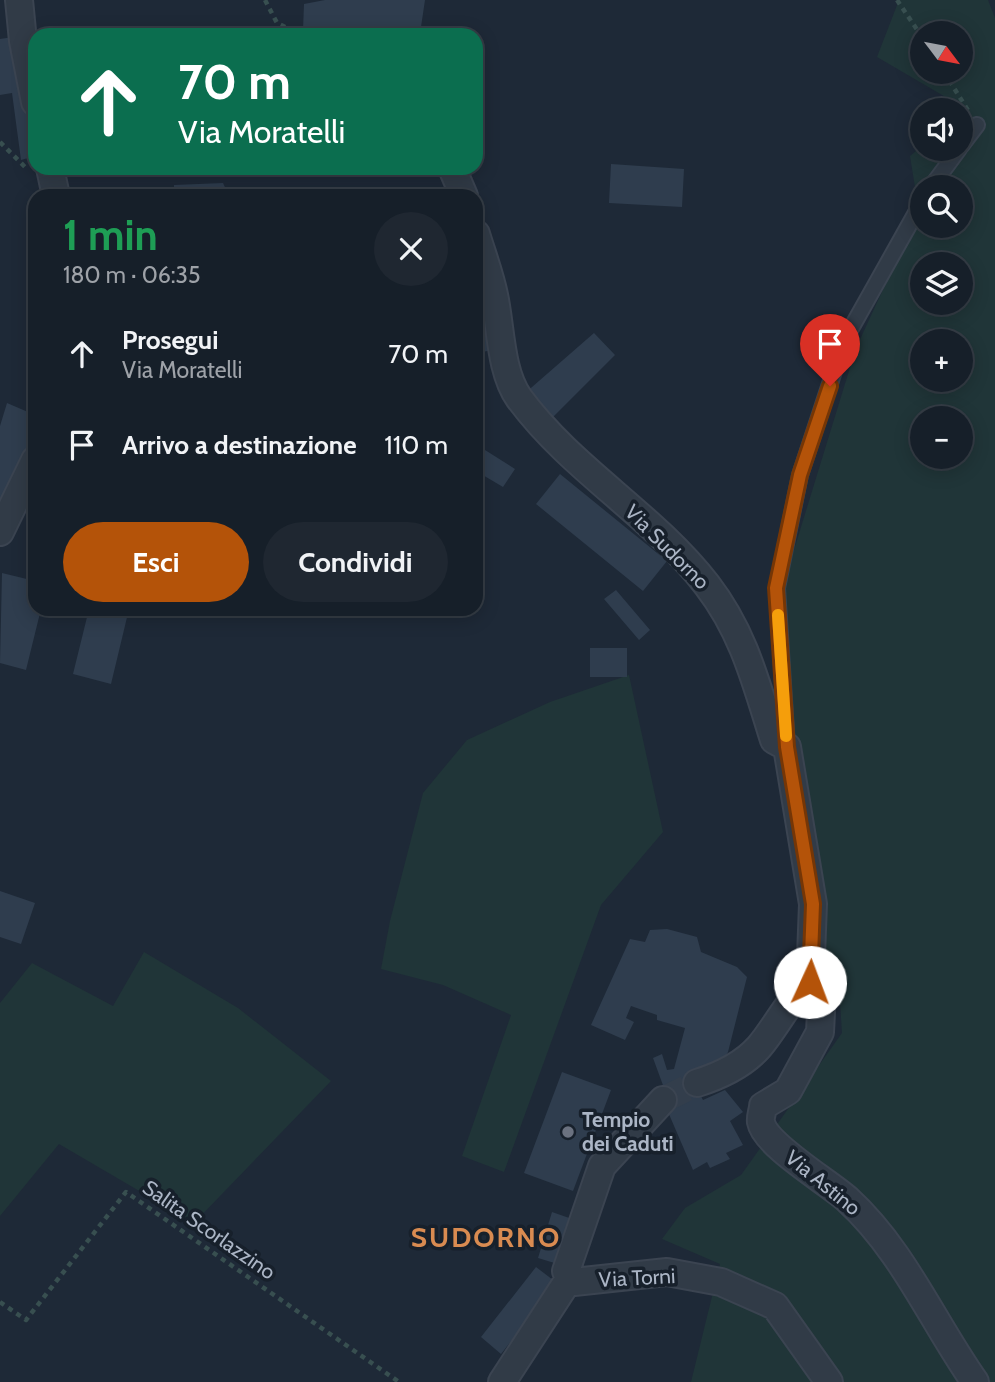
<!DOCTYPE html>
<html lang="it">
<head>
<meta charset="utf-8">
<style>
  body { margin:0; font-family:Cabin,sans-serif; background:#1f2731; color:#f1f3f6; height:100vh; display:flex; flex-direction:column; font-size:26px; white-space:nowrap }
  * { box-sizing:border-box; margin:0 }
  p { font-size:23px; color:#9ea2a8 }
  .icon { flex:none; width:38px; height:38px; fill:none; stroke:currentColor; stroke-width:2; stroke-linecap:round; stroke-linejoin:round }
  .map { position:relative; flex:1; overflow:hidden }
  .sheet { position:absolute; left:28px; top:189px; width:455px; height:427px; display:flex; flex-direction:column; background:#161f29; border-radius:21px; box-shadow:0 4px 18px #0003,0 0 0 2px #353d46 }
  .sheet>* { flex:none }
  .banner { position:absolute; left:28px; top:28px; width:455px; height:147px; border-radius:21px; box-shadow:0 4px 18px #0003,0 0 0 2px #353d46; background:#0b6e4f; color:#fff; overflow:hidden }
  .needle { width:46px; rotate:122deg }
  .buttons { position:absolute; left:910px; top:21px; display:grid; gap:14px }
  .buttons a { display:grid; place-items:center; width:63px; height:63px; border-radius:50%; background:#161f29; box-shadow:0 4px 18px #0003,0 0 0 2px #353d46; font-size:35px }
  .pin { position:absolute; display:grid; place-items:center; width:60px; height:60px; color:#fff; margin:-72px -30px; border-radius:50% 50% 50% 0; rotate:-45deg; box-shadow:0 0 7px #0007 }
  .pin .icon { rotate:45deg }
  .me { position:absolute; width:77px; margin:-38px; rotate:2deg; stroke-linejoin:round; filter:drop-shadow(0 0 5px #0008) }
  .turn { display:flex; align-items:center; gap:24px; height:147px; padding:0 35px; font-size:32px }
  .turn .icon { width:91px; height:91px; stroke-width:2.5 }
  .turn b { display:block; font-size:49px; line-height:60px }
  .round { display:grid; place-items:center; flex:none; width:74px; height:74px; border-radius:37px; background:#1f2731 }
  .headline { display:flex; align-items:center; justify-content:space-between; height:119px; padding:0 35px }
  h1 { font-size:42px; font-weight:700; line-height:52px; color:#1e9e55 }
  .primary-button { display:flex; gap:14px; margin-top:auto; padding:14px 35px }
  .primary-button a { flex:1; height:80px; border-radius:42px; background:#b45309; color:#fff; font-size:28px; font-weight:700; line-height:80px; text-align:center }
  .primary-button a+a { background:#1f2731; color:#f1f3f6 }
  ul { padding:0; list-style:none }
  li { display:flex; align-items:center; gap:21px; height:91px; padding:0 35px }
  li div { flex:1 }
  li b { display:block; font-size:26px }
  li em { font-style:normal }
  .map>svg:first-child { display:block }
</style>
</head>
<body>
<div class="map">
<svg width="995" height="1382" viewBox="0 0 995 1382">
  <rect width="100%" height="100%" fill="#1e2937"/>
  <!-- green -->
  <path fill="#203538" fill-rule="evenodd" d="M 899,0 L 988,0 L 995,18 L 995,1382 L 691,1382 L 720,1264 L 662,1239 L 685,1208 L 741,1175 L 842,1033 L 839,988 L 824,952 L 774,615 L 856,348 L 919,212 L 910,156 L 922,146 L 922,149 L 961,149 L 961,113 L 966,109 L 877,57 ZM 922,33 L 961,33 L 961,72 L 922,72 ZM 922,187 L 961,187 L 961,226 L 922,226 ZM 922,264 L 961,264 L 961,303 L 922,303 ZM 922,341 L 961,341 L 961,380 L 922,380 ZM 922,418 L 961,418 L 961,457 L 922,457 Z
    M 629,675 L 663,832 L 601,905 L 504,1172 L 462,1156 L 511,1015 L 443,985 L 381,969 L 390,921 L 423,793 L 467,740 L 550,702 Z
    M 144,952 L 238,1008 L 331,1081 L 194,1223 L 59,1144 L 0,1216 L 0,1003 L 32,963 L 113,1006 Z"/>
  <!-- building -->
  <path fill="#2f3d4e" d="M 325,0 L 425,0 L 421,27 L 303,30 L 304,4 Z
    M 13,37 L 35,125 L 35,156 L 21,160 L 12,93 L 0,95 L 0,39 Z
    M 611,164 L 684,169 L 682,207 L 609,203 Z
    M 223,183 L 229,196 L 174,196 L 174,185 Z
    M 476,253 L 499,349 L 476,353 Z
    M 594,333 L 615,355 L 550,420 L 524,394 Z
    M 7,403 L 35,415 L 35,438 L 16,492 L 0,512 L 0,426 Z
    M 485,450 L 515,469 L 503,487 L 476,471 L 476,464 Z
    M 560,474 L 667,561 L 643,591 L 536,504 Z
    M 2,573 L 35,581 L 35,609 L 41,609 L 26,670 L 0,663 Z
    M 616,590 L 650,630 L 639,640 L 604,599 Z
    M 89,609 L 129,609 L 111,684 L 73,674 Z
    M 590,648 L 627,648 L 627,677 L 590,677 Z
    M 0,891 L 35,903 L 21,944 L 0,937 Z
    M 667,929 L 697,937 L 701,952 L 737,967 L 747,977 L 728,1052 L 714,1076 L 697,1089 L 703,1100 L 725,1090 L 743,1112 L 730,1121 L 743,1145 L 726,1153 L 730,1159 L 710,1168 L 707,1162 L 693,1170 L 659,1091 L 664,1088 L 653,1058 L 662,1054 L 667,1070 L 674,1069 L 685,1028 L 657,1020 L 657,1015 L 631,1006 L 626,1018 L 634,1022 L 625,1040 L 591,1025 L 630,939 L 645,942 L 650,930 Z
    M 562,1072 L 611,1090 L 573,1191 L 524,1173 Z
    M 552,1212 L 575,1220 L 561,1265 L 538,1258 Z
    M 536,1267 L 557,1283 L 501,1354 L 481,1337 Z"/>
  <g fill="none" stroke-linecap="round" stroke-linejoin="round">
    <!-- minor-tunnel -->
    <path stroke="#333e4c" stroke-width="26" stroke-dasharray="26 13" stroke-linecap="butt" d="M 663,1100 L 697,1083"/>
    <!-- service casing -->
    <g stroke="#3b4451" stroke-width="18">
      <path id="service" d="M 961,146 L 977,125
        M 931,187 L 959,149
        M 787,747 L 777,588 L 800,475 L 844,341 L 922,202"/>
    </g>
    <!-- minor casing -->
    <g stroke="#3b4451" stroke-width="30">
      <path id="minor" d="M 19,0 L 23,41 L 35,102
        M 50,168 L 56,196
        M 452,168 L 464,196
        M 476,234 C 482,254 490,275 494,295 C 501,327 500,371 519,398 C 572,470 653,515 707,585 C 744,633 756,683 774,740 L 787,747 L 813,904 L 810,982 L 821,1012 L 820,1032 L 788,1091 L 763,1106 C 763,1110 760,1117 761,1122 C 765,1145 828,1182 847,1199 C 903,1250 932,1321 975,1382
        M 0,532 L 35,460
        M 697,1083 C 719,1076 744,1064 759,1047 C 777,1026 788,1000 810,982
        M 569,1279 L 574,1282 L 667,1272 L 721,1282 L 775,1306 L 829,1382
        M 502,1382 L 569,1279 L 566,1271 L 602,1166 L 663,1100"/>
    </g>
    <!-- path -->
    <path stroke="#384f50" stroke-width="4.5" stroke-dasharray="5 5" stroke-linecap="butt" d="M 265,0 L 277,23 L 302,35
      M 897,0 L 922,37
      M 944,72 L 969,112
      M 0,142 L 26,168
      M 0,1302 L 26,1320 L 126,1192 L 399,1382"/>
    <!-- service -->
    <use href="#service" stroke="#313b47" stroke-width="14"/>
    <!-- minor -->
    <use href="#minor" stroke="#313b47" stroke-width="26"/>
  </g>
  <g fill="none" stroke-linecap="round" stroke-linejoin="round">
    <!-- route casing -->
    <g stroke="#753606" stroke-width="18">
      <path id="route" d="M 810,982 L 813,904 L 787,747 L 776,588 L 800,475 L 830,386"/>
    </g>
    <!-- route -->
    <use href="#route" stroke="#b45309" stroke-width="12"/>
    <!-- slow -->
    <path stroke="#f59e0b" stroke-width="12" d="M 778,615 L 786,736"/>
  </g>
  <!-- markers -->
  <circle fill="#6b7280" stroke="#17202b" stroke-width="2.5" cx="568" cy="1132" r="7"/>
  <g text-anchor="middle" stroke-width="7" stroke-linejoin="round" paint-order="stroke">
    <!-- street labels -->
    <g font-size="21" fill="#abb5c5" stroke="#17202b">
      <text transform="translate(667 547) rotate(45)" y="7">Via Sudorno</text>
      <text transform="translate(823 1183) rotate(39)" y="7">Via Astino</text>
      <text transform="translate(209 1230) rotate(35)" y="7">Salita Scorlazzino</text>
      <text transform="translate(637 1278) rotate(-3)" y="7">Via Torni</text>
    </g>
    <!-- poi labels -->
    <g font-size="21" font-weight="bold" fill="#abb5c5" stroke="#17202b" text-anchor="start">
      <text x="582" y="1127">Tempio<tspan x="582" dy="24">dei Caduti</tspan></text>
    </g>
    <!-- district labels -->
    <g font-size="28" font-weight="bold" letter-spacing="2" fill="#d98b51" stroke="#17202b">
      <text x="486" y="1247">SUDORNO</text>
    </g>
  </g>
</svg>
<div class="buttons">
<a><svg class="needle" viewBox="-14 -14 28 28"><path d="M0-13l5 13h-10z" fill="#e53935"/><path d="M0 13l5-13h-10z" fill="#9ea2a8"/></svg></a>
<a><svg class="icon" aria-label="sound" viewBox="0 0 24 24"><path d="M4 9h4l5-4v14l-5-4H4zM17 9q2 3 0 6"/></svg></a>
<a><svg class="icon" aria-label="search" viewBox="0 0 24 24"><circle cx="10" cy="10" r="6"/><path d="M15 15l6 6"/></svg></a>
<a><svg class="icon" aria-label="layers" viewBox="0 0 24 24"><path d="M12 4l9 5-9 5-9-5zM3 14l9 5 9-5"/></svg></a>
<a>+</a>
<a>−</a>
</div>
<div class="pin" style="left:830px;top:386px;background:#d93025"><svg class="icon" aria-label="arrive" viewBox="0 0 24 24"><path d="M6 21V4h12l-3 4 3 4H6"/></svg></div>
<svg class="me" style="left:810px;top:982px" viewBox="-20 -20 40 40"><circle r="19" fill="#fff"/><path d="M0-13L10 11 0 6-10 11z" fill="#b45309"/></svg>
<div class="banner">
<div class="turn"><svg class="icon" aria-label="ahead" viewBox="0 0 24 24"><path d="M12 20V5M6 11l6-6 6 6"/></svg><div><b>70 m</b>Via Moratelli</div></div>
</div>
<section class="sheet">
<div class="headline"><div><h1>1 min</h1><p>180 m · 06:35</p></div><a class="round"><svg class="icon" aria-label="close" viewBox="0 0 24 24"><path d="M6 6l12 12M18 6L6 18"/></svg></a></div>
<ul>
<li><svg class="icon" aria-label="ahead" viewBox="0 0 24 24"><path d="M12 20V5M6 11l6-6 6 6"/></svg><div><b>Prosegui</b><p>Via Moratelli</p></div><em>70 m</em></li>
<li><svg class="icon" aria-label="arrive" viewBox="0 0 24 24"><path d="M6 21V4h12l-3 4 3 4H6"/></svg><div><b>Arrivo a destinazione</b></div><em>110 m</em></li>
</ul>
<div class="primary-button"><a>Esci</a><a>Condividi</a></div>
</section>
</div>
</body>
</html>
